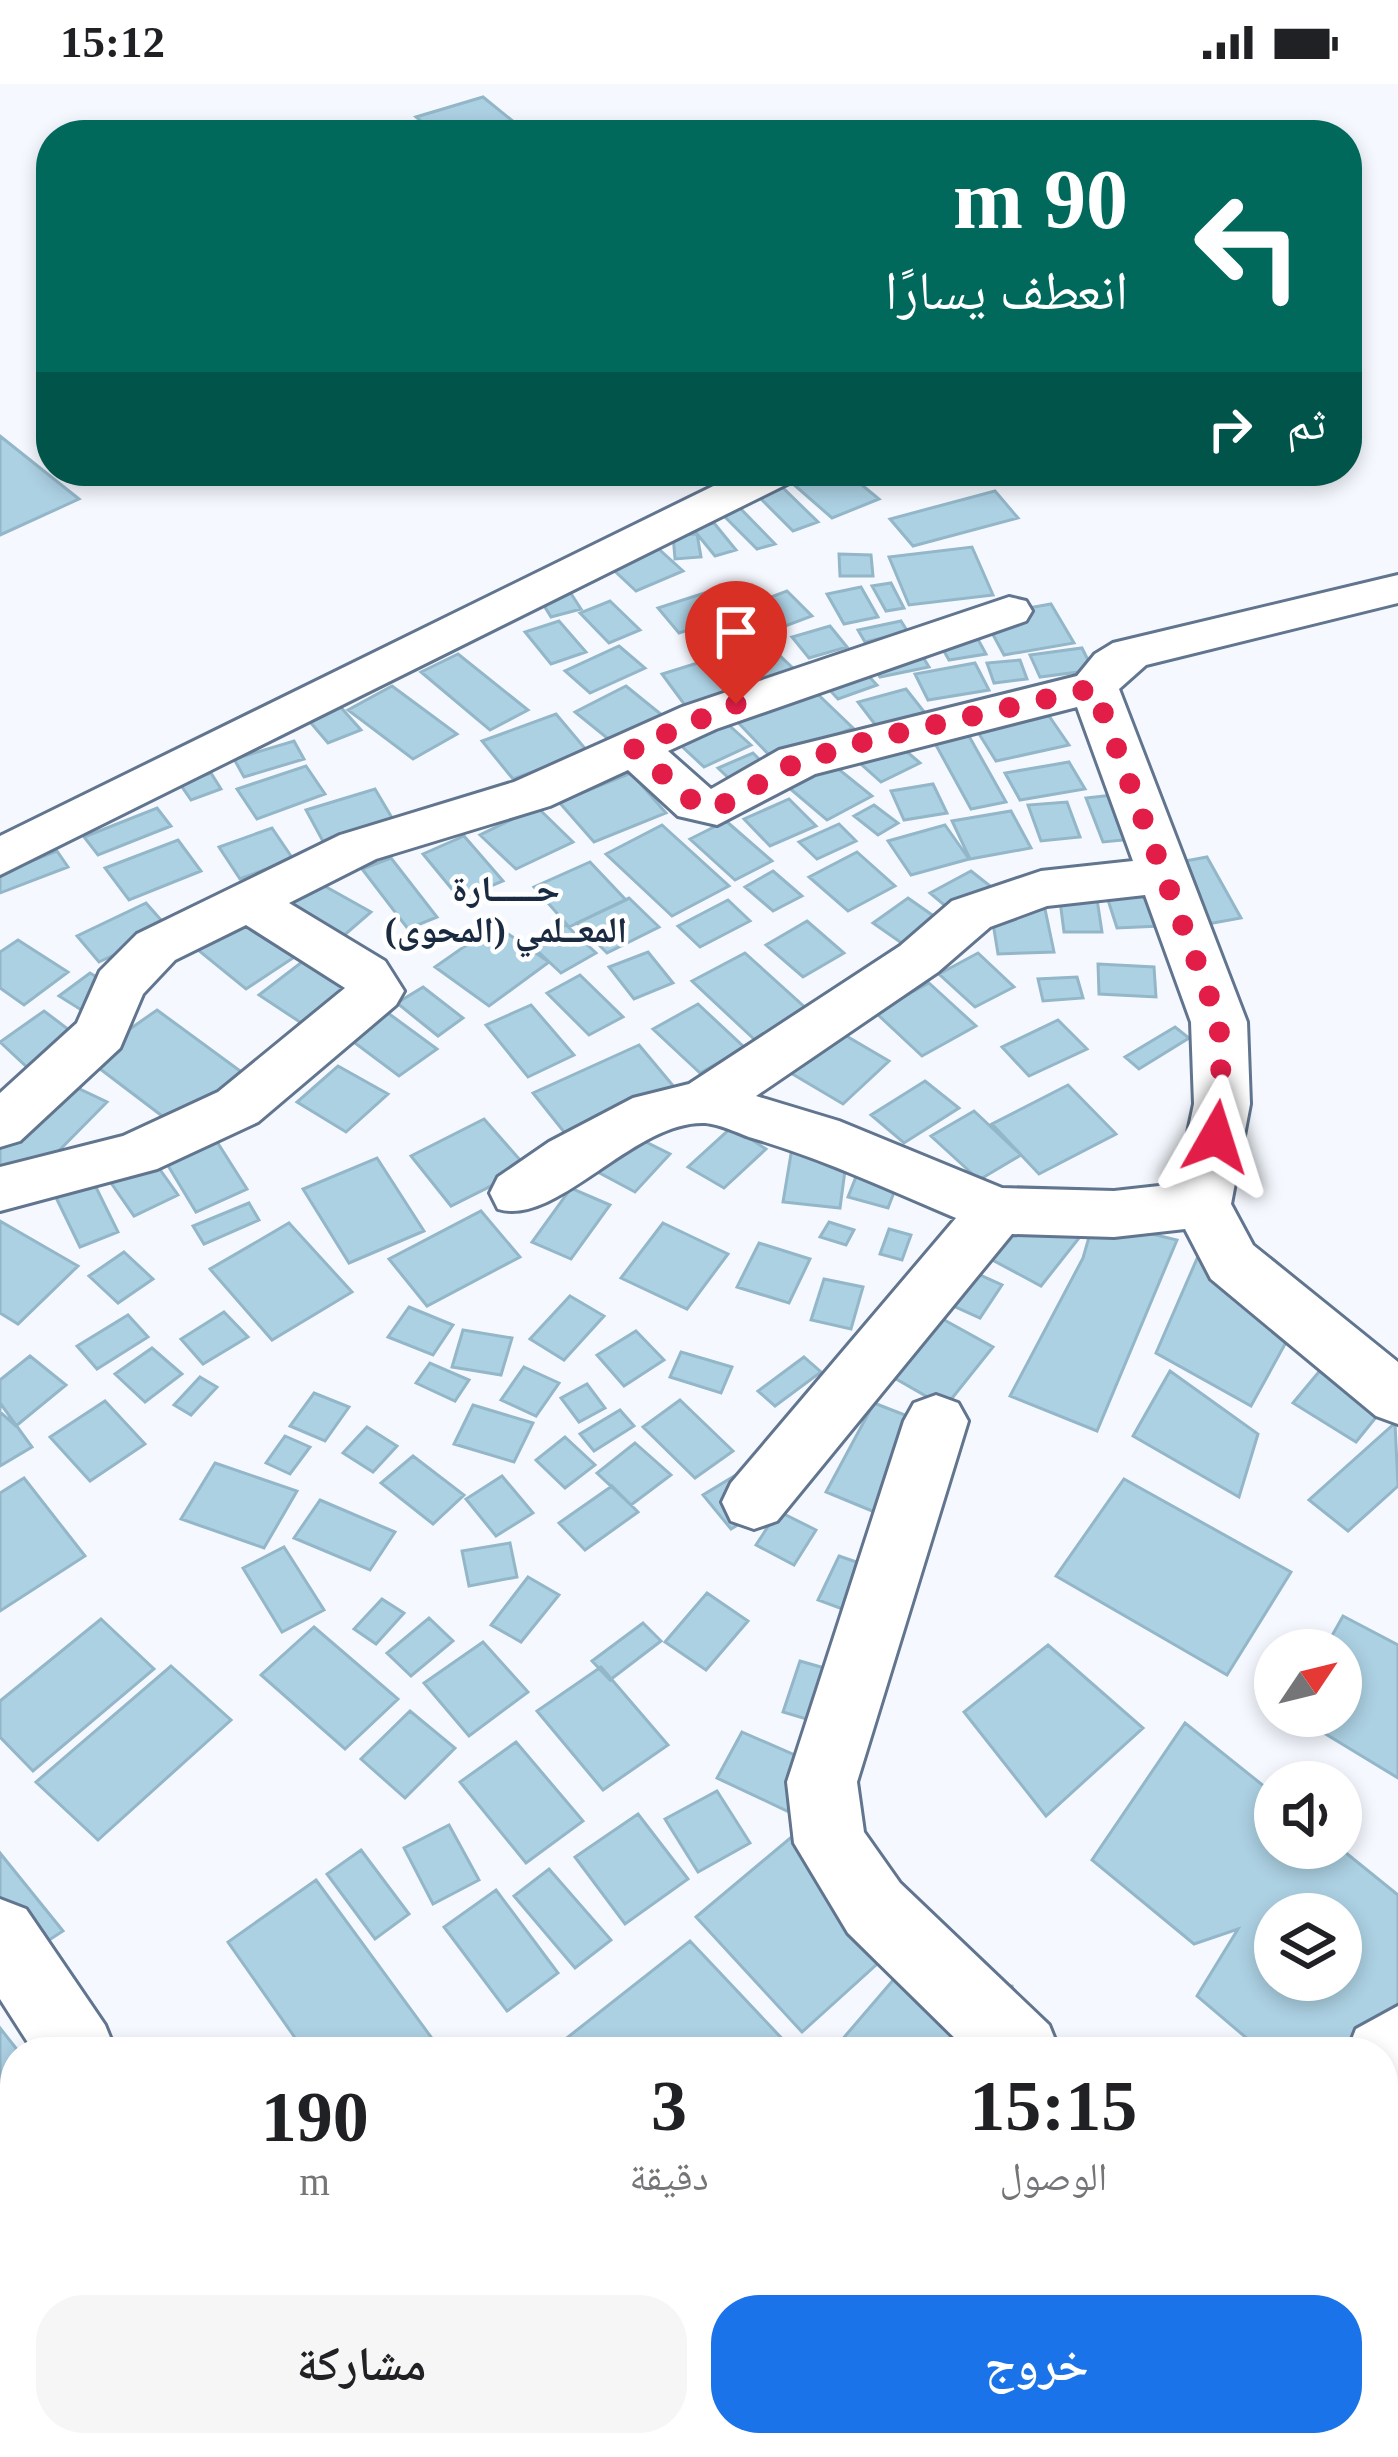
<!DOCTYPE html>
<html lang="ar">
<head>
<meta charset="utf-8">
<style>
  body { margin:0; font-family:"Times New Roman","Noto Naskh Arabic",serif; background:#f6f6f6; color:#202124; direction:rtl; height:100vh; display:flex; flex-direction:column; font-size:45px; white-space:nowrap }
  * { box-sizing:border-box; margin:0 }
  p { font-size:39px; color:#757577 }
  .icon { flex:none; width:66px; height:66px; fill:none; stroke:currentColor; stroke-width:2; stroke-linecap:round; stroke-linejoin:round }
  .map { position:relative; flex:1; overflow:hidden; direction:ltr }
  .panel { position:absolute; left:0px; top:1953px; width:1398px; height:420px; display:flex; flex-direction:column; background:#fff; border-radius:48px 48px 0 0; box-shadow:0 6px 18px #0003; direction:rtl }
  .panel>* { flex:none }
  .guide { position:absolute; left:36px; top:36px; width:1326px; height:366px; border-radius:48px; box-shadow:0 6px 18px #0003; direction:rtl; background:#00695c; color:#fff; overflow:hidden }
  .needle { width:78px; rotate:55deg }
  .buttons { position:absolute; left:1254px; top:1545px; display:grid; gap:24px }
  .buttons a { display:grid; place-items:center; width:108px; height:108px; border-radius:50%; background:#fff; box-shadow:0 6px 18px #0003; font-size:60px }
  .pin { position:absolute; display:grid; place-items:center; width:102px; height:102px; color:#fff; margin:-123px -51px; border-radius:50% 50% 50% 0; rotate:-45deg; box-shadow:0 0 12px #0007 }
  .pin .icon { rotate:45deg }
  .me { position:absolute; width:132px; margin:-66px; rotate:6deg; stroke-linejoin:round; filter:drop-shadow(0 0 9px #0008) }
  .turn { display:flex; align-items:center; gap:42px; height:252px; padding:0 36px; font-size:54px }
  .turn .icon { width:156px; height:156px; stroke-width:2.5 }
  .turn b { display:block; font-size:84px; line-height:102px }
  .then { display:flex; align-items:center; height:114px; padding:0 36px; background:#0003; gap:24px; font-size:45px }
  .eta { display:flex; justify-content:space-evenly; align-items:center; height:204px; text-align:center }
  .eta b { font-size:72px; font-weight:600; line-height:84px }
  .primary-button { display:flex; gap:24px; margin-top:auto; padding:24px 36px }
  .primary-button a { flex:1; height:138px; border-radius:48px; background:#1a73e8; color:#fff; font-size:48px; font-weight:600; line-height:138px; text-align:center }
  .primary-button a+a { background:#f6f6f6; color:#202124 }
  .status { display:flex; justify-content:space-between; align-items:center; height:84px; padding:0 60px; background:#fff; direction:ltr }
  .status svg { height:33px; fill:currentColor }
  .map>svg:first-child { display:block }
</style>
</head>
<body>
<div class="status"><b>15:12</b><svg viewBox="0 0 49 12"><path d="M0 12V9h3v3zM5 12V6h3v6zM10 12V3h3v9zM15 12V0h3v12zM26 1h20v11H26zM47 4h2v5h-2z"/></svg></div>
<div class="map">
<svg width="1398" height="2373" viewBox="0 0 1398 2373">
  <rect width="100%" height="100%" fill="#f5f9ff"/>
  <!-- building -->
  <path fill="#acd1e3" stroke="#93b7c9" stroke-width="3" fill-rule="evenodd" d="M 483,13 L 530,51 L 437,51 L 416,33 Z
    M 0,352 L 79,415 L 0,451 Z
    M 798,387 L 845,387 L 879,415 L 832,434 L 784,392 Z
    M 777,398 L 818,438 L 793,447 L 752,406 Z
    M 995,407 L 1018,434 L 913,462 L 890,435 Z
    M 737,421 L 775,460 L 757,465 L 719,427 Z
    M 714,439 L 736,466 L 715,472 L 693,445 Z
    M 697,450 L 701,473 L 675,475 L 673,451 Z
    M 651,458 L 683,487 L 636,507 L 604,477 Z
    M 972,463 L 993,511 L 909,521 L 889,473 Z
    M 839,470 L 871,471 L 873,492 L 840,492 Z
    M 891,499 L 904,524 L 886,527 L 872,502 Z
    M 723,503 L 745,528 L 679,549 L 658,524 Z
    M 861,503 L 878,533 L 844,540 L 827,510 Z
    M 787,507 L 812,532 L 780,544 L 755,519 Z
    M 570,508 L 581,525 L 551,533 L 540,515 Z
    M 610,517 L 640,546 L 609,559 L 580,529 Z
    M 1051,520 L 1074,559 L 1004,571 L 983,532 Z
    M 742,536 L 796,587 L 767,599 L 712,548 Z
    M 559,537 L 586,568 L 551,580 L 525,548 Z
    M 901,537 L 908,548 L 865,558 L 858,546 Z
    M 830,542 L 847,563 L 809,574 L 792,553 Z
    M 973,546 L 986,570 L 949,576 L 936,553 Z
    M 619,562 L 645,584 L 590,609 L 565,587 Z
    M 1082,564 L 1093,586 L 1040,593 L 1030,571 Z
    M 918,565 L 929,583 L 880,593 L 869,574 Z
    M 458,570 L 528,626 L 490,646 L 421,588 Z
    M 707,576 L 733,610 L 687,624 L 662,590 Z
    M 1020,576 L 1027,595 L 994,599 L 987,579 Z
    M 975,579 L 989,606 L 928,616 L 915,590 Z
    M 863,586 L 877,601 L 838,615 L 824,600 Z
    M 806,599 L 853,644 L 774,676 L 729,629 Z
    M 392,602 L 457,650 L 413,675 L 348,626 Z
    M 626,602 L 668,636 L 617,662 L 575,628 Z
    M 906,605 L 925,629 L 877,643 L 858,618 Z
    M 337,619 L 361,646 L 328,659 L 305,632 Z
    M 1047,629 L 1069,661 L 996,677 L 976,645 Z
    M 556,630 L 588,668 L 513,695 L 482,657 Z
    M 722,635 L 751,661 L 704,683 L 675,656 Z
    M 965,645 L 1006,718 L 971,725 L 931,652 Z
    M 892,655 L 920,679 L 881,698 L 853,673 Z
    M 294,657 L 304,675 L 244,693 L 234,675 Z
    M 753,669 L 771,687 L 737,702 L 718,684 Z
    M 826,675 L 872,712 L 827,736 L 781,697 Z
    M 1069,678 L 1085,705 L 1020,716 L 1005,689 Z
    M 306,682 L 325,710 L 257,735 L 237,705 Z
    M 211,689 L 221,705 L 191,716 L 180,700 Z
    M 631,689 L 666,729 L 594,758 L 559,718 Z
    M 933,700 L 947,729 L 904,736 L 891,707 Z
    M 375,705 L 395,739 L 325,761 L 306,726 Z
    M 1157,706 L 1176,751 L 1103,758 L 1086,714 Z
    M 789,715 L 816,742 L 770,762 L 744,735 Z
    M 1067,718 L 1080,753 L 1041,757 L 1028,721 Z
    M 874,721 L 898,739 L 878,751 L 854,732 Z
    M 537,723 L 573,758 L 516,785 L 480,751 Z
    M 157,724 L 171,742 L 98,771 L 84,753 Z
    M 1011,727 L 1031,764 L 970,775 L 952,737 Z
    M 726,737 L 772,777 L 735,796 L 690,755 Z
    M 839,740 L 856,757 L 817,775 L 799,758 Z
    M 662,741 L 729,802 L 672,832 L 606,770 Z
    M 945,741 L 969,775 L 911,791 L 888,757 Z
    M 272,744 L 293,775 L 240,795 L 219,763 Z
    M 464,752 L 503,797 L 460,815 L 423,770 Z
    M 178,756 L 201,787 L 129,816 L 105,784 Z
    M 57,767 L 68,783 L 0,809 L 0,789 Z
    M 857,768 L 895,802 L 848,827 L 809,793 Z
    M 1207,773 L 1241,834 L 1191,843 L 1158,782 Z
    M 391,774 L 437,833 L 408,845 L 362,785 Z
    M 590,778 L 626,816 L 569,843 L 534,803 Z
    M 1141,785 L 1160,842 L 1117,844 L 1099,788 Z
    M 773,787 L 802,812 L 773,827 L 745,803 Z
    M 971,787 L 1003,812 L 962,836 L 930,809 Z
    M 312,795 L 371,828 L 333,861 L 273,827 Z
    M 1058,801 L 1095,802 L 1102,848 L 1064,848 Z
    M 629,814 L 659,843 L 607,869 L 577,839 Z
    M 908,814 L 948,842 L 913,867 L 873,839 Z
    M 728,816 L 750,837 L 700,863 L 678,842 Z
    M 146,819 L 169,845 L 99,878 L 77,852 Z
    M 1045,825 L 1054,868 L 998,870 L 991,827 Z
    M 256,830 L 305,866 L 246,905 L 198,866 Z
    M 807,837 L 844,869 L 803,893 L 766,861 Z
    M 495,841 L 549,878 L 489,922 L 435,883 Z
    M 566,841 L 596,869 L 561,889 L 530,860 Z
    M 18,856 L 68,888 L 24,921 L 0,904 L 0,868 Z
    M 648,868 L 673,899 L 634,915 L 609,883 Z
    M 745,869 L 809,927 L 756,957 L 692,897 Z
    M 978,869 L 1014,903 L 975,923 L 939,890 Z
    M 311,871 L 367,907 L 315,948 L 259,911 Z
    M 1098,880 L 1154,883 L 1156,913 L 1099,910 Z
    M 90,889 L 121,908 L 91,932 L 59,912 Z
    M 580,891 L 623,933 L 589,951 L 547,909 Z
    M 1077,893 L 1083,914 L 1043,917 L 1038,895 Z
    M 929,899 L 976,942 L 922,972 L 875,928 Z
    M 423,903 L 463,934 L 438,952 L 397,919 Z
    M 698,920 L 745,964 L 700,989 L 653,945 Z
    M 531,921 L 574,971 L 528,993 L 486,941 Z
    M 157,926 L 247,992 L 178,1044 L 87,975 Z
    M 44,927 L 77,952 L 29,985 L 0,958 Z
    M 388,929 L 437,965 L 399,992 L 351,956 Z
    M 1058,936 L 1087,965 L 1029,992 L 1002,963 Z
    M 831,943 L 889,977 L 843,1020 L 784,985 Z
    M 1175,943 L 1189,954 L 1139,985 L 1125,973 Z
    M 639,961 L 675,1004 L 568,1053 L 533,1009 Z
    M 338,982 L 388,1010 L 346,1048 L 297,1018 Z
    M 925,997 L 959,1024 L 904,1059 L 871,1031 Z
    M 65,998 L 107,1018 L 28,1098 L 0,1084 L 0,1062 Z
    M 1068,1001 L 1116,1050 L 1039,1090 L 992,1040 Z
    M 974,1027 L 1021,1071 L 979,1096 L 931,1052 Z
    M 484,1035 L 527,1084 L 451,1122 L 411,1072 Z
    M 732,1043 L 766,1065 L 724,1104 L 688,1083 Z
    M 630,1050 L 670,1070 L 635,1108 L 596,1087 Z
    M 214,1053 L 247,1105 L 196,1128 L 164,1075 Z
    M 793,1058 L 848,1064 L 840,1124 L 783,1118 Z
    M 151,1073 L 178,1111 L 134,1132 L 107,1093 Z
    M 377,1074 L 424,1147 L 349,1179 L 303,1105 Z
    M 863,1075 L 903,1085 L 888,1124 L 848,1113 Z
    M 87,1085 L 118,1148 L 80,1163 L 49,1099 Z
    M 571,1104 L 610,1121 L 571,1175 L 532,1158 Z
    M 249,1119 L 259,1136 L 204,1160 L 193,1142 Z
    M 1021,1124 L 1079,1154 L 1041,1202 L 983,1171 Z
    M 481,1127 L 520,1173 L 427,1222 L 389,1175 Z
    M 1094,1136 L 1177,1156 L 1097,1347 L 1010,1312 L 1083,1174 Z
    M 0,1137 L 78,1182 L 18,1240 L 0,1229 Z
    M 829,1138 L 854,1146 L 846,1161 L 820,1153 Z
    M 289,1139 L 352,1208 L 272,1256 L 210,1185 Z
    M 663,1139 L 728,1170 L 687,1225 L 621,1194 Z
    M 889,1145 L 911,1151 L 902,1176 L 880,1170 Z
    M 759,1159 L 810,1175 L 789,1219 L 737,1203 Z
    M 124,1168 L 153,1195 L 118,1219 L 89,1192 Z
    M 1199,1170 L 1295,1242 L 1251,1322 L 1156,1269 Z
    M 969,1186 L 1002,1201 L 980,1234 L 947,1219 Z
    M 824,1195 L 863,1203 L 851,1245 L 811,1236 Z
    M 570,1212 L 604,1232 L 564,1276 L 530,1255 Z
    M 409,1223 L 453,1241 L 433,1271 L 388,1253 Z
    M 224,1228 L 248,1253 L 203,1280 L 181,1255 Z
    M 128,1231 L 148,1253 L 97,1285 L 77,1262 Z
    M 939,1233 L 993,1263 L 945,1323 L 891,1292 Z
    M 463,1246 L 512,1254 L 501,1291 L 452,1283 Z
    M 636,1247 L 664,1276 L 624,1302 L 597,1271 Z
    M 1343,1259 L 1398,1292 L 1398,1306 L 1356,1358 L 1293,1319 Z
    M 152,1264 L 182,1290 L 145,1318 L 115,1290 Z
    M 681,1268 L 732,1283 L 721,1309 L 670,1293 Z
    M 30,1272 L 66,1301 L 16,1342 L 0,1328 L 0,1296 Z
    M 804,1273 L 821,1288 L 775,1322 L 758,1307 Z
    M 430,1279 L 469,1296 L 455,1317 L 416,1299 Z
    M 524,1283 L 559,1299 L 536,1332 L 501,1316 Z
    M 1170,1287 L 1258,1350 L 1239,1413 L 1133,1352 Z
    M 200,1293 L 217,1303 L 191,1331 L 174,1321 Z
    M 587,1300 L 605,1324 L 579,1338 L 561,1314 Z
    M 314,1309 L 349,1323 L 325,1357 L 290,1342 Z
    M 680,1316 L 733,1367 L 695,1394 L 643,1343 Z
    M 105,1317 L 145,1360 L 90,1397 L 50,1353 Z
    M 0,1319 L 32,1363 L 0,1382 Z
    M 874,1319 L 923,1338 L 877,1429 L 826,1408 Z
    M 473,1321 L 533,1339 L 514,1378 L 454,1360 Z
    M 620,1326 L 634,1342 L 594,1367 L 580,1350 Z
    M 1395,1339 L 1398,1402 L 1348,1447 L 1309,1416 Z
    M 367,1343 L 397,1362 L 373,1388 L 343,1369 Z
    M 285,1352 L 310,1363 L 290,1390 L 266,1379 Z
    M 565,1353 L 595,1381 L 565,1404 L 536,1376 Z
    M 635,1359 L 671,1391 L 631,1421 L 597,1389 Z
    M 413,1372 L 464,1411 L 433,1440 L 381,1399 Z
    M 215,1379 L 297,1407 L 264,1464 L 181,1435 Z
    M 736,1391 L 764,1425 L 731,1445 L 703,1411 Z
    M 502,1392 L 533,1429 L 496,1452 L 466,1415 Z
    M 24,1394 L 85,1472 L 0,1527 L 0,1409 Z
    M 1124,1395 L 1291,1488 L 1227,1591 L 1056,1492 Z
    M 612,1402 L 638,1428 L 585,1466 L 559,1439 Z
    M 320,1416 L 395,1448 L 370,1486 L 294,1454 Z
    M 778,1427 L 816,1446 L 794,1481 L 756,1461 Z
    M 510,1459 L 517,1493 L 469,1502 L 462,1467 Z
    M 284,1463 L 324,1526 L 282,1548 L 243,1484 Z
    M 839,1472 L 868,1482 L 848,1527 L 818,1516 Z
    M 528,1493 L 559,1511 L 521,1558 L 491,1541 Z
    M 707,1509 L 748,1537 L 706,1586 L 665,1558 Z
    M 382,1515 L 404,1529 L 376,1560 L 354,1545 Z
    M 1343,1532 L 1398,1561 L 1398,1694 L 1296,1632 L 1341,1632 L 1341,1566 L 1324,1566 Z
    M 429,1534 L 453,1557 L 411,1592 L 387,1569 Z
    M 101,1535 L 154,1585 L 33,1687 L 0,1653 L 0,1617 Z
    M 643,1539 L 661,1557 L 610,1596 L 592,1577 Z
    M 314,1543 L 398,1615 L 345,1665 L 261,1591 Z
    M 483,1558 L 528,1608 L 469,1652 L 424,1599 Z
    M 1048,1561 L 1143,1644 L 1046,1732 L 964,1628 Z
    M 800,1577 L 849,1591 L 833,1643 L 783,1628 Z
    M 171,1582 L 231,1636 L 98,1756 L 36,1698 Z
    M 601,1583 L 668,1661 L 603,1706 L 537,1627 Z
    M 410,1627 L 455,1664 L 405,1714 L 361,1675 Z
    M 1185,1639 L 1275,1711 L 1275,1764 L 1340,1764 L 1398,1811 L 1398,1928 L 1369,1968 L 1263,1968 L 1197,1912 L 1238,1845 L 1194,1860 L 1092,1776 ZM 1275,1830 L 1341,1830 L 1341,1896 L 1275,1896 Z
    M 742,1648 L 813,1679 L 787,1727 L 717,1694 Z
    M 516,1658 L 583,1737 L 526,1779 L 460,1698 Z
    M 717,1707 L 750,1759 L 698,1788 L 665,1735 Z
    M 638,1730 L 688,1795 L 625,1840 L 575,1773 Z
    M 813,1735 L 918,1843 L 802,1948 L 696,1833 Z
    M 449,1741 L 479,1796 L 433,1820 L 404,1764 Z
    M 361,1766 L 409,1830 L 375,1855 L 327,1790 Z
    M 0,1769 L 63,1847 L 0,1888 Z
    M 549,1785 L 611,1856 L 575,1884 L 514,1812 Z
    M 316,1796 L 442,1968 L 305,1968 L 228,1858 Z
    M 496,1806 L 558,1889 L 507,1927 L 444,1843 Z
    M 690,1857 L 789,1962 L 783,1968 L 549,1968 Z
    M 913,1873 L 951,1908 L 1012,1902 L 1028,1968 L 840,1968 L 840,1958 Z
    M 0,1944 L 19,1968 L 15,1968 L 15,1996 L 0,2008 Z
    M 1398,2019 L 1398,2061 L 1383,2044 L 1383,2031 Z
    M 1390,2228 L 1398,2236 L 1398,2373 L 1365,2373 L 1351,2358 L 1383,2358 L 1383,2236 Z
    M 709,2358 L 866,2358 L 850,2373 L 720,2373 Z
    M 1050,2358 L 1199,2358 L 1182,2373 L 1061,2373 Z
    M 1299,2358 L 1314,2358 L 1327,2373 L 1283,2373 Z"/>
  <g fill="none" stroke-linecap="round" stroke-linejoin="round">
    <!-- minor casing -->
    <g stroke="#62758f" stroke-width="6">
      <path id="minor" d="M 744,387 L 801,387 L 795,396 L 0,791 L 0,752 Z
        M 1398,491 L 1398,519 L 1146,581 L 1119,605 L 1247,938 L 1250,1020 L 1231,1120 L 1253,1161 L 1398,1278 L 1398,1340 L 1376,1332 L 1211,1195 L 1185,1145 L 1114,1153 L 1012,1150 L 777,1437 L 754,1445 L 731,1437 L 722,1418 L 731,1399 L 956,1134 C 888,1105 821,1074 749,1053 C 736,1048 719,1040 705,1039 C 634,1036 557,1143 498,1125 L 490,1109 L 498,1093 L 549,1058 L 633,1014 L 689,1000 L 900,862 L 952,817 L 1041,787 L 1133,777 L 1077,623 L 815,690 L 717,741 L 678,732 L 628,686 L 550,722 L 376,775 L 289,819 L 385,877 L 404,907 L 396,921 L 258,1038 L 157,1085 L 0,1127 L 0,1083 L 123,1052 L 218,1008 L 345,904 L 246,841 L 175,876 L 143,910 L 120,964 L 20,1057 L 0,1063 L 0,1009 L 77,939 L 100,887 L 137,850 L 340,751 L 514,698 L 682,623 L 1009,513 L 1026,517 L 1032,527 L 1026,537 L 716,645 L 668,667 L 711,705 L 779,666 L 1077,592 L 1095,570 L 1113,559 ZM 1145,811 L 1191,938 L 1194,1020 L 1177,1100 L 1114,1107 L 1002,1104 L 839,1037 L 756,1012 L 938,888 L 990,843 L 1047,822 Z
        M 936,1311 L 958,1319 L 968,1337 L 857,1698 L 864,1748 L 900,1799 L 1049,1941 L 1060,1968 L 969,1968 L 848,1849 L 794,1759 L 787,1698 L 904,1337 L 914,1319 Z
        M 0,1815 L 26,1825 L 105,1941 L 116,1968 L 34,1968 L 0,1915 Z
        M 1398,1922 L 1398,2003 L 1383,2010 L 1383,1968 L 1347,1968 L 1356,1945 Z
        M 1383,2282 L 1398,2288 L 1398,2373 L 1382,2373 L 1359,2358 L 1383,2358 Z
        M 395,2358 L 488,2358 L 494,2373 L 402,2373 Z
        M 861,2358 L 958,2358 L 951,2373 L 855,2373 Z"/>
    </g>
    <!-- minor -->
    <use href="#minor" fill="#fff" fill-rule="evenodd"/>
  </g>
  <g fill="none" stroke-linecap="round" stroke-linejoin="round">
    <!-- route -->
    <path stroke="#e11d48" stroke-width="21" stroke-dasharray="0 37.8" d="M 736,620 L 633,664 L 696,720 L 717,724 L 797,678 L 877,654 L 1094,604 L 1219,938 L 1222,1019 L 1216,1053"/>
  </g>
  <g text-anchor="middle" stroke-width="9" stroke-linejoin="round" paint-order="stroke">
    <!-- neighbourhood labels -->
    <g font-size="36" font-weight="bold" fill="#1a2a40" stroke="#fff">
      <text x="506" y="817">حــــــارة<tspan x="506" dy="41">المعــلمي (المحوى)</tspan></text>
    </g>
  </g>
</svg>
<div class="buttons">
<a><svg class="needle" viewBox="-14 -14 28 28"><path d="M0-13l5 13h-10z" fill="#e53935"/><path d="M0 13l5-13h-10z" fill="#757577"/></svg></a>
<a><svg class="icon" aria-label="sound" viewBox="0 0 24 24"><path d="M4 9h4l5-4v14l-5-4H4zM17 9q2 3 0 6"/></svg></a>
<a><svg class="icon" aria-label="layers" viewBox="0 0 24 24"><path d="M12 4l9 5-9 5-9-5zM3 14l9 5 9-5"/></svg></a>
</div>
<div class="pin" style="left:736px;top:620px;background:#d93025"><svg class="icon" aria-label="arrive" viewBox="0 0 24 24"><path d="M6 21V4h12l-3 4 3 4H6"/></svg></div>
<svg class="me" style="left:1216px;top:1053px" viewBox="-20 -20 40 40"><path d="M0-17L14 15 0 8-14 15z" fill="#e11d48" stroke="#fff" stroke-width="4"/></svg>
<div class="guide">
<div class="turn"><svg class="icon" aria-label="left" viewBox="0 0 24 24"><path d="M17 20v-9H6M10 6l-5 5 5 5"/></svg><div><b>90 m</b>انعطف يسارًا</div></div>
<div class="then">ثم<svg class="icon" aria-label="right" viewBox="0 0 24 24"><path d="M7 20v-9h11M14 6l5 5-5 5"/></svg></div>
</div>
<section class="panel">
<div class="eta">
<div><b>15:15</b><p>الوصول</p></div>
<div><b>3</b><p>دقيقة</p></div>
<div><b>190</b><p>m</p></div>
</div>
<div class="primary-button"><a>خروج</a><a>مشاركة</a></div>
</section>
</div>
</body>
</html>
